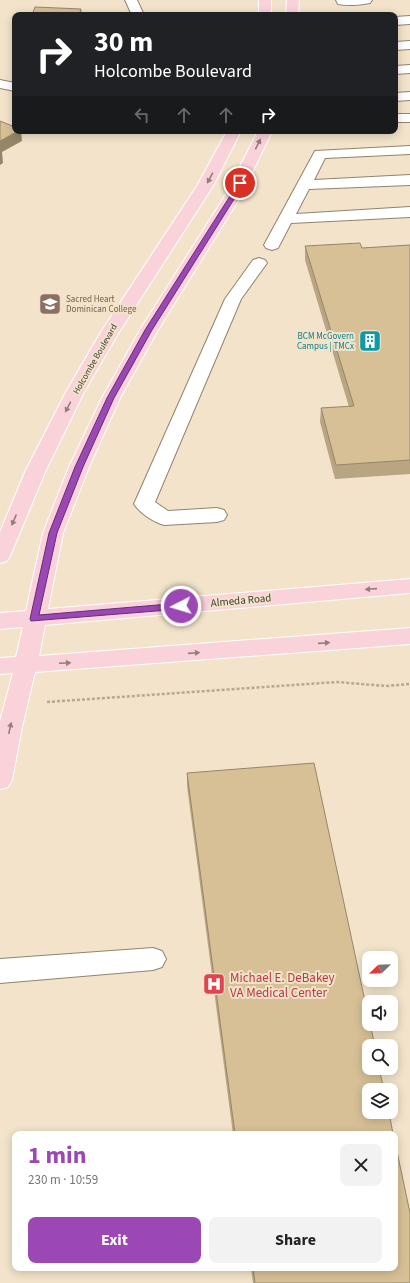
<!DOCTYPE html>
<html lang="en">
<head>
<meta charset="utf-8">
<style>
  body { margin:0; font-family:"Source Sans 3",sans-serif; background:#f2f2f2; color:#222; height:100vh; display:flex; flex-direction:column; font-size:15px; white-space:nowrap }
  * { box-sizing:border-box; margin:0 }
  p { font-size:13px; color:#767676 }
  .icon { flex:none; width:22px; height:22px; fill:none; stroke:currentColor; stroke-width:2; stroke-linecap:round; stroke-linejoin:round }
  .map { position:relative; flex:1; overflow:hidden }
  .details { position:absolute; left:12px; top:1131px; width:386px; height:140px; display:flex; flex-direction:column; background:#fff; border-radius:8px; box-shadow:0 2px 10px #0003 }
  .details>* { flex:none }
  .guide { position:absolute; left:12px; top:12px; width:386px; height:122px; border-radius:8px; box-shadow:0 2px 10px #0003; background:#202124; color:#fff; overflow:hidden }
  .needle { width:26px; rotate:247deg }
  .tools { position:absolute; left:362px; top:951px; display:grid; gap:8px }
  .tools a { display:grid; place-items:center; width:36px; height:36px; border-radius:8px; background:#fff; box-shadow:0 2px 10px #0003; font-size:20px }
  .pin { position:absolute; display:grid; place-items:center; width:34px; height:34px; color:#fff; margin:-17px; border:2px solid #fff; border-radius:50%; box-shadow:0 1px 4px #0007 }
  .me { position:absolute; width:44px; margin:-22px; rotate:265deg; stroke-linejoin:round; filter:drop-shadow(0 0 3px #0008) }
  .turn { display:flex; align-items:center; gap:14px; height:84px; padding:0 16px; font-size:18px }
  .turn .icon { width:52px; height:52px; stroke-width:2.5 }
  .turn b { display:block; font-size:28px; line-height:34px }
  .lanes { display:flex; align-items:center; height:38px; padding:0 16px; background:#0003; justify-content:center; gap:20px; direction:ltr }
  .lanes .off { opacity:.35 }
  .round { display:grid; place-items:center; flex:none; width:42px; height:42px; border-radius:8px; background:#f2f2f2 }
  .overview { display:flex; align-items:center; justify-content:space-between; height:68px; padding:0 16px }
  h1 { font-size:24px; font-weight:700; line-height:30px; color:#9b47b4 }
  .button { display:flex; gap:8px; margin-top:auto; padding:8px 16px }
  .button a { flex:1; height:46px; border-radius:8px; background:#9b47b4; color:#fff; font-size:16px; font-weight:700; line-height:46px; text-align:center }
  .button a+a { background:#f2f2f2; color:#222 }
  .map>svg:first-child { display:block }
</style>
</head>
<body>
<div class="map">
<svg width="410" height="1283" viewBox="0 0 410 1283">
  <rect width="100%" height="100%" fill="#f2e3ca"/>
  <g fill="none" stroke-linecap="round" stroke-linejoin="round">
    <!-- minor casing -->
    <g stroke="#91846d" stroke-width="2">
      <path id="minor" d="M 125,0 L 137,0 L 144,15 L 132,15 Z
        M 336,0 L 372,0 L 370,3 C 361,5 347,6 338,4 Z
        M 410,16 L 410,24 L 395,25 L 395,17 Z
        M 410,41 L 410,49 L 395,50 L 395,42 Z
        M 410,65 L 410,73 L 395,74 L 395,66 Z
        M 0,80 L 15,83 L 15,91 L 0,88 Z
        M 410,92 L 410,100 L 395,101 L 395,93 Z
        M 395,114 L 410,114 L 410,122 L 395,122 Z
        M 410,146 L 410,154 L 325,158 L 314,180 L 410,175 L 410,185 L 309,189 L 296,214 L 410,207 L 410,217 L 291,223 L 278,248 L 272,250 L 266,248 L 264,245 L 315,151 Z
        M 259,258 L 265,260 L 267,263 L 241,299 L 155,502 L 168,511 L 217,508 L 224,510 L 227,515 L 224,520 L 217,522 L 164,525 C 153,522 140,513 134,504 L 225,299 L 253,260 Z
        M 153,948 L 162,951 L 166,959 L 162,967 L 153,970 L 0,983 L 0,959 Z"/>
    </g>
    <!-- major casing -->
    <g stroke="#fff" stroke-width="2">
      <path id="major" d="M 259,0 L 271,0 L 271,15 L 259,15 Z
        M 287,0 L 299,0 L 298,15 L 286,15 Z
        M 227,131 L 241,131 L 213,186 L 119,332 L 84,392 L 46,470 L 10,556 L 7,561 L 0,563 L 0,532 L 26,470 L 66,392 L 101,332 L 197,186 Z
        M 258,131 L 272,131 L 241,196 L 158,330 L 120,398 L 89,467 L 63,533 L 48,609 L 410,579 L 410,593 L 45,625 L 39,656 L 410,628 L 410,644 L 35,672 L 22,727 L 12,780 L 8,787 L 0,789 L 0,721 L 13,673 L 0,674 L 0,658 L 16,657 L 23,627 L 0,629 L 0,613 L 26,611 L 43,533 L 69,467 L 102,398 L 140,330 L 225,196 Z"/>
    </g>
    <!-- path -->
    <path stroke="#b5a995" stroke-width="2.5" stroke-dasharray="3 2" stroke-linecap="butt" d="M 47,702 L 337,682 L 386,686 L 410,684"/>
    <!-- minor -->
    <use href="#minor" fill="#fff" fill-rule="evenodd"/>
    <!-- major -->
    <use href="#major" fill="#fad2da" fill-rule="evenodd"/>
  </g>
  <!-- wall -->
  <path fill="#b9a581" d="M 410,245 L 410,474 L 335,479 L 320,422 L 321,408 L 349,407 L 305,260 L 305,246 L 362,248 Z
    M 187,773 L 393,1134 L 233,1134 L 187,786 Z
    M 251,1268 L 395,1268 L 410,1283 L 253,1283 Z"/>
  <!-- shaded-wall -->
  <path fill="#968669" d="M 81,9 L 82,15 L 79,15 Z
    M 18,131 L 21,131 L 22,141 L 2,152 L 3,163 L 0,165 L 0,141 Z"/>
  <!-- building -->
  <path fill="#d7c096" stroke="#968669" d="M 35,7 L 81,9 L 79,15 L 32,15 Z
    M 0,121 L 15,127 L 15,131 L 18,131 L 0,141 Z
    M 360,243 L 362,248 L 410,245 L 410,460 L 336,465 L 321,408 L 354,406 L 305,246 Z
    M 314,763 L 369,1020 L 369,1024 L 370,1024 L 375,1046 L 369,1046 L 369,1068 L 379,1068 L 384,1090 L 369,1090 L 369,1112 L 389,1112 L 393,1134 L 235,1134 L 187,773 Z
    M 395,1142 L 410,1213 L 410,1283 L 255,1283 L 253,1268 L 395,1268 Z"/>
  <!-- one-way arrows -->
  <defs><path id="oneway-solid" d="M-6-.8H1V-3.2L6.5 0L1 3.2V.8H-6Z"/></defs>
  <g fill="#937e7c">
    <use href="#oneway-solid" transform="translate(258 144) rotate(-64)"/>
    <use href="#oneway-solid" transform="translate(210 178) rotate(118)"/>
    <use href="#oneway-solid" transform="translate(68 407) rotate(117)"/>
    <use href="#oneway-solid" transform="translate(14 520) rotate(113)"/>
    <use href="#oneway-solid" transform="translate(371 589) rotate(176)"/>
    <use href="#oneway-solid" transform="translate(324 643) rotate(-4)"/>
    <use href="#oneway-solid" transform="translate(194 653) rotate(-4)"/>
    <use href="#oneway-solid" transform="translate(65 663) rotate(-3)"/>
    <use href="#oneway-solid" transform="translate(10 728) rotate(-78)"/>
  </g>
  <!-- route -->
  <path fill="#9b47b4" stroke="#652e75" d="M 240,181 L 243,183 L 236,196 L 152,330 L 114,398 L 83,467 L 57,533 L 39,615 L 181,603 L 185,606 L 181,609 L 31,621 L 30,619 L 49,533 L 75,467 L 107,398 L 145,330 L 230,196 L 236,183 Z"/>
  <!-- icons -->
  <defs>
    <g id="university-square" transform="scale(1.15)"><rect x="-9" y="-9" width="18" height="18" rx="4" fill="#8d6e63" stroke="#f2e3ca"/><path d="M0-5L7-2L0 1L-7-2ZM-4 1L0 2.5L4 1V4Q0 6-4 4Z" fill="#fff"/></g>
    <g id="building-square" transform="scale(1.15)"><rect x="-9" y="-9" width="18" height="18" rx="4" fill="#0f9aa8" stroke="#f2e3ca"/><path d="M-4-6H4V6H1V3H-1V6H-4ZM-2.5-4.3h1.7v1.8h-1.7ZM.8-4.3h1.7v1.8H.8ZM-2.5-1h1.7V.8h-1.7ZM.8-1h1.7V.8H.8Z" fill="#fff"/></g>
    <g id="hospital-square" transform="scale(1.15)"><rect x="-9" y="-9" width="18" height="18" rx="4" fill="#e0444e" stroke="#f2e3ca"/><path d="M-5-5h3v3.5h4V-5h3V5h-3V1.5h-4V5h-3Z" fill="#fff"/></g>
  </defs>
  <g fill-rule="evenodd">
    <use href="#university-square" x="50" y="304"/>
    <use href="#building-square" x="370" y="341"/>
    <use href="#hospital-square" x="214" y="984"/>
  </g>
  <g text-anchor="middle" stroke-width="4" stroke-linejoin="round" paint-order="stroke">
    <!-- far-education labels -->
    <g font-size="9" fill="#785e54" stroke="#f2e3ca" text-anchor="start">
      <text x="66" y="302">Sacred Heart<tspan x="66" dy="10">Dominican College</tspan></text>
    </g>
    <!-- far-culture labels -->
    <g font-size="9" fill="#0d838f" stroke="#f2e3ca" text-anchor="end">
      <text x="354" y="339">BCM McGovern<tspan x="354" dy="10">Campus | TMCx</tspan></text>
    </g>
    <!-- far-street labels -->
    <g font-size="9" fill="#3e392f" stroke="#f2e3ca">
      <text transform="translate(95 359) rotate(-60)" y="3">Holcombe Boulevard</text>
    </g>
    <!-- street labels -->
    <g font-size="11" fill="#3e392f" stroke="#f2e3ca">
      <text transform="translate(241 600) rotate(-5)" y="4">Almeda Road</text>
    </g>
    <!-- near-health labels -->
    <g font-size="13" fill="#be3a42" stroke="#f2e3ca" text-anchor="start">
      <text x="230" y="982">Michael E. DeBakey<tspan x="230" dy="15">VA Medical Center</tspan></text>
    </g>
  </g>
</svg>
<div class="tools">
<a><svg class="needle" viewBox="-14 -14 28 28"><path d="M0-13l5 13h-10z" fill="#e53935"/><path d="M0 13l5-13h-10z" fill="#767676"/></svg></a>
<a><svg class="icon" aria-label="sound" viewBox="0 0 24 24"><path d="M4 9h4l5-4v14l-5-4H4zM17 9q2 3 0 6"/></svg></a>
<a><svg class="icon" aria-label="search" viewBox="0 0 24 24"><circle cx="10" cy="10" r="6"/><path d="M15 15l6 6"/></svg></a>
<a><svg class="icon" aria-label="layers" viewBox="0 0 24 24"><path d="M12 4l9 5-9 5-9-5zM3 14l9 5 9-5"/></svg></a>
</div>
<div class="pin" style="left:240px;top:183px;background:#d93025"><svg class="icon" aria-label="arrive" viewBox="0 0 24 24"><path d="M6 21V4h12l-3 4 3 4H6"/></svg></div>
<svg class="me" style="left:181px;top:606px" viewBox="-20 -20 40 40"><circle r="17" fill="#9b47b4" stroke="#fff" stroke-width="3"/><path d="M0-11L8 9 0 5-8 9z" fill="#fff"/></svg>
<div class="guide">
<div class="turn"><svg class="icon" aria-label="right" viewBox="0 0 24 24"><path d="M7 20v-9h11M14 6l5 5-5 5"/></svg><div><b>30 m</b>Holcombe Boulevard</div></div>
<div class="lanes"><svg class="icon off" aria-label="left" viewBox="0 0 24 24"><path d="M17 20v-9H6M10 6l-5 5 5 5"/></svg><svg class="icon off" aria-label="ahead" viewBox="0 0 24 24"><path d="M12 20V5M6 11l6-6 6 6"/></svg><svg class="icon off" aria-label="ahead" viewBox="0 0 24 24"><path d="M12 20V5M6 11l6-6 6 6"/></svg><svg class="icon" aria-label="right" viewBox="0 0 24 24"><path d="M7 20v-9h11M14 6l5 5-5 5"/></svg></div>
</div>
<section class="details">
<div class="overview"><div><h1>1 min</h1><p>230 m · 10:59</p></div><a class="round"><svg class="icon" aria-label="close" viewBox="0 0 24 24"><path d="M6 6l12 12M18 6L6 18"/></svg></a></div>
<div class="button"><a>Exit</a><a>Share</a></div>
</section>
</div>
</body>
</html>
